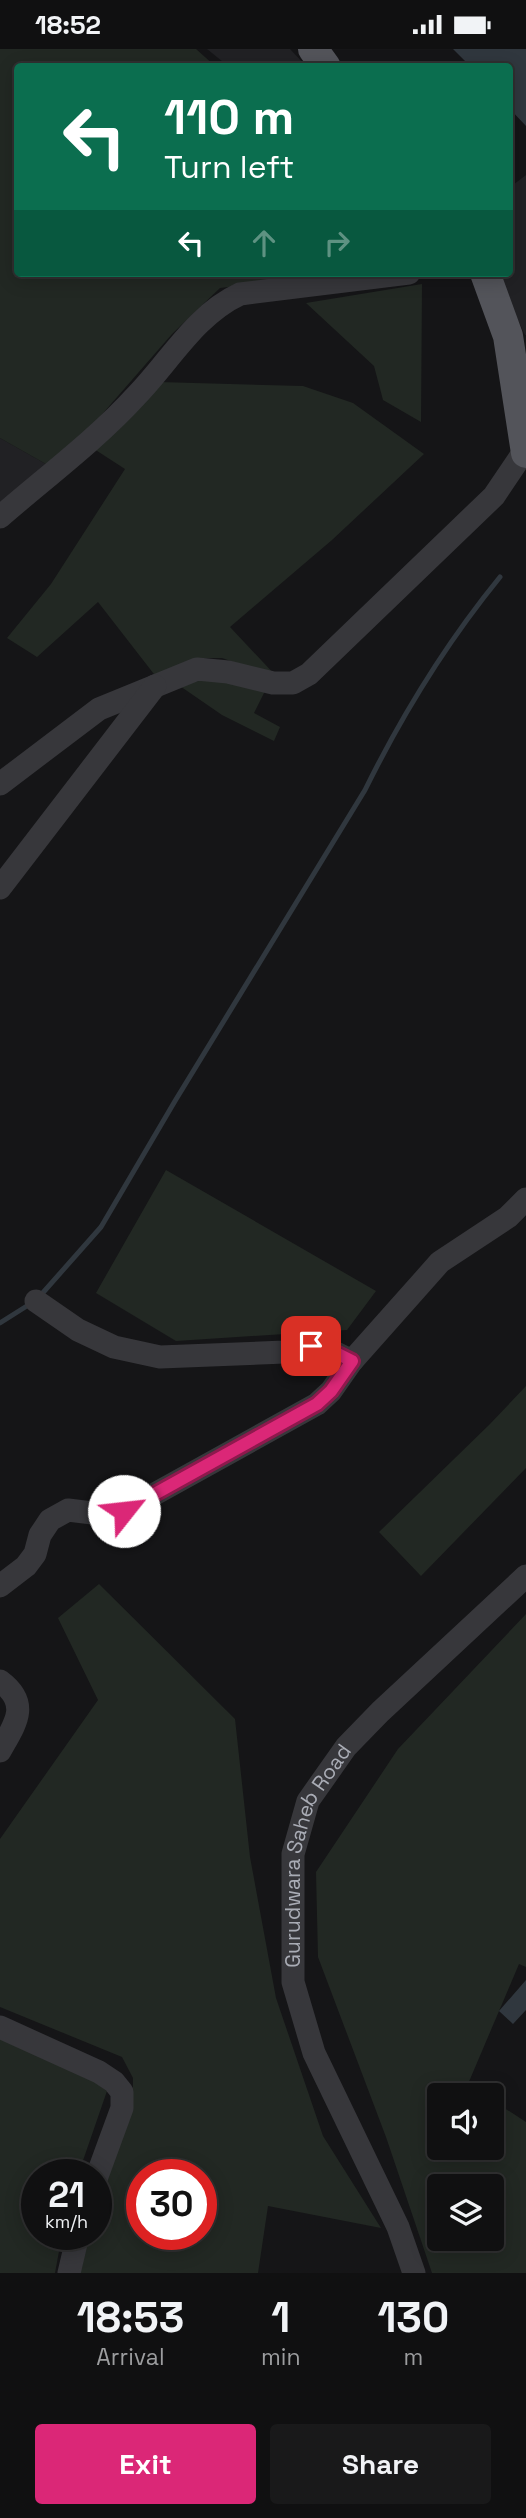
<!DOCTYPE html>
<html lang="en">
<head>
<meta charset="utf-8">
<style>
  body { margin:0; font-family:"Space Grotesk",sans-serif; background:#19191a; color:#f1f3f6; height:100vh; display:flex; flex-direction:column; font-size:26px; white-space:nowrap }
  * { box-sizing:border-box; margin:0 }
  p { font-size:23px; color:#9c9d9f }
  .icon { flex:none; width:38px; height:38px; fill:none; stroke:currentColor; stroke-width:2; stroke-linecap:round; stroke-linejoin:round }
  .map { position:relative; height:2224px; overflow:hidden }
  .drawer { display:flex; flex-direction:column; background:#101011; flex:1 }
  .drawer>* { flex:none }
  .hud { position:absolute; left:14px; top:14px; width:499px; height:214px; border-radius:7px; box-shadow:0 4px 18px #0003,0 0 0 2px #303031; background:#0b6e4f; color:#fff; overflow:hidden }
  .controls { position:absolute; left:427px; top:2034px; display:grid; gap:14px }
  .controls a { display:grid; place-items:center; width:77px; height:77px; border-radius:7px; background:#101011; box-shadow:0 4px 18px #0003,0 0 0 2px #303031; font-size:35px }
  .speed { position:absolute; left:21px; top:2110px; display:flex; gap:14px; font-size:35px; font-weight:700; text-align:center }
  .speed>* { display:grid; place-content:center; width:91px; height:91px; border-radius:50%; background:#101011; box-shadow:0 4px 18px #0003,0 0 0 2px #303031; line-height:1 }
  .speed small { font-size:18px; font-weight:400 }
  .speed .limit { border:10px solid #d22; background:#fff; color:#111 }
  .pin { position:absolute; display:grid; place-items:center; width:60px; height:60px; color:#fff; margin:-30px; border-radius:14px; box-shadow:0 4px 10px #0006 }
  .me { position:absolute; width:77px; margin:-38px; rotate:61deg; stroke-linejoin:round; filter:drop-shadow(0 0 5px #0008) }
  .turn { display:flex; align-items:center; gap:24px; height:147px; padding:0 35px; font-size:32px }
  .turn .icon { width:91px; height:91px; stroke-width:2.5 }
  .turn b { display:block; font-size:49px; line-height:60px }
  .lanes { display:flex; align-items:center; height:66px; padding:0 35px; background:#0003; justify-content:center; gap:35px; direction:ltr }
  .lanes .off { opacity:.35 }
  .eta { display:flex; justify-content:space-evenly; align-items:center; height:119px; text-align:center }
  .eta b { font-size:42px; font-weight:600; line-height:49px }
  .action { display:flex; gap:14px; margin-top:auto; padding:14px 35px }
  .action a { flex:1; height:80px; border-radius:7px; background:#db2777; color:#fff; font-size:28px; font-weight:600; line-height:80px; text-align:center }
  .action a+a { background:#19191a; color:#f1f3f6 }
  .status { display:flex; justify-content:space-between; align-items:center; height:49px; padding:0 35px; background:#101011; direction:ltr }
  .status svg { height:19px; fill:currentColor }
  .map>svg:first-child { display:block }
</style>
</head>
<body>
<div class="status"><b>18:52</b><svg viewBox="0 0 49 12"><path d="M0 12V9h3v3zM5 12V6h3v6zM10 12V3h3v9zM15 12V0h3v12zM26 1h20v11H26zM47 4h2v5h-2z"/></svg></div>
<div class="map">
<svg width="526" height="2224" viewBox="0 0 526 2224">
  <rect width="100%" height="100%" fill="#151517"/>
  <!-- built -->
  <path fill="#212124" d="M 207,0 L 290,0 L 306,17 L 228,17 Z
    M 526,126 L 526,286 L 525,286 L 495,224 L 509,224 L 509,139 Z
    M 0,389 L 46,415 L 0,455 Z"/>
  <!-- green -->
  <path fill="#222823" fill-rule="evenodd" d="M 0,0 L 196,0 L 215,17 L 18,18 L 18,224 L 345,224 L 220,239 L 172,285 L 77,394 L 46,415 L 0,389 Z
    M 422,235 L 421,373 L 383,351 L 374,317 L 306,254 Z
    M 159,333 L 303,337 L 353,354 L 424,405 L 332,491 L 230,578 L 277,628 L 222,609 L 197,609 L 157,629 L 98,553 L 37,608 L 7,589 L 51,535 L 125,420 L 91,398 Z
    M 220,629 L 265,642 L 254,664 L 280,678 L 274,692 L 222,666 L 177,635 Z
    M 166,1121 L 376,1242 L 347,1281 L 176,1292 L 96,1244 Z
    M 526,1337 L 526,1419 L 421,1527 L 379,1483 L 490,1375 Z
    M 99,1535 L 235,1670 L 250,1808 L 276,1949 L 323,2087 L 381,2179 L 268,2157 L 258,2224 L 76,2224 L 85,2186 L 96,2186 L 96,2152 L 133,2044 L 133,2029 L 122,2008 L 0,1958 L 0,1790 L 98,1651 L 58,1569 ZM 142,2126 L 201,2126 L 201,2186 L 142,2186 Z
    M 526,1565 L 526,1918 L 519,1915 L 468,2035 L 483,2046 L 439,2046 L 439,2098 L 492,2098 L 492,2051 L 526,2073 L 526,2224 L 432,2224 L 386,2088 L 318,1908 L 316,1823 L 398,1700 ZM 439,2137 L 492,2137 L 492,2189 L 439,2189 Z
    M 0,1988 L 95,2033 L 107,2042 L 78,2126 L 37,2126 L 37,2186 L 62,2186 L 55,2224 L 0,2224 Z"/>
  <!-- water -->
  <path fill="#30373e" d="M 453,0 L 526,0 L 526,77 L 509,59 L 509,18 L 470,17 Z
    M 526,1931 L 526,1961 L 513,1975 L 499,1962 Z"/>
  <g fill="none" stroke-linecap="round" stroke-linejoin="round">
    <!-- stream -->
    <path stroke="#30373e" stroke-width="5" d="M 40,1247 L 101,1178 L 175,1052 L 365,741 C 402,666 447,593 500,528
      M 0,1274 L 30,1255"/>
    <!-- minor -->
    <g stroke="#37373b" stroke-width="23">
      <path d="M 0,468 C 46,428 96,391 137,346 C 170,312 195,266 240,245 L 409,224"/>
      <path d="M 0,735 L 99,660 L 197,620 L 228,623 L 273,634 L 293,634 L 309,625 L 494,447 L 525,401"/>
      <path d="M 0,839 L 155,637"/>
      <path d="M 36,1252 L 78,1281 L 114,1298 L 160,1308 L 285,1303 L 311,1297 L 328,1300 L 352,1312"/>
      <path d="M 0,1537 L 26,1517 L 35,1505 L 40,1486 L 50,1471 L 68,1461 L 108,1466 L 124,1462 L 317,1355 L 331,1342 L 352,1312 L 440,1213 L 508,1168 L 526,1150"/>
      <path d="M 0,1632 C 31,1655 15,1675 0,1702"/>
      <path d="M 0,1978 L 99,2023 L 114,2033 L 122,2043 L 122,2059 L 96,2130"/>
      <path d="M 69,2224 L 78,2186"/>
      <path id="s1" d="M 414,2224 L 398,2178 L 314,2004 L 293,1933 L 293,1805 L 308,1752 L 346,1698 L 380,1663 L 526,1527"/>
    </g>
    <!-- major -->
    <path stroke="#53545a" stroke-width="30" d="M 313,0 L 326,18
      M 485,224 L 508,287 L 526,404"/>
  </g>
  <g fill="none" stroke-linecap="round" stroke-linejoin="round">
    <!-- route casing -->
    <g stroke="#8e194d" stroke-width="18">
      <path id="route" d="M 124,1462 L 317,1355 L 331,1342 L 352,1312 L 328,1300 L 311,1297"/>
    </g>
    <!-- route -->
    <use href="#route" stroke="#db2777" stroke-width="12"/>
  </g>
  <g text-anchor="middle" stroke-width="6" stroke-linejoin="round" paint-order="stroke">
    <!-- street labels -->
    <g font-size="21" fill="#a9acb5" stroke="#101012">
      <text dy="7" stroke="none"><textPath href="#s1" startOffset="448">Gurudwara Saheb Road</textPath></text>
    </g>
  </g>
</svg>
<div class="controls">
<a><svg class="icon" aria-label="sound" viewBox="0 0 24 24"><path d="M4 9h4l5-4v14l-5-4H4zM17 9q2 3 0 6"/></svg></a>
<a><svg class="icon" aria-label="layers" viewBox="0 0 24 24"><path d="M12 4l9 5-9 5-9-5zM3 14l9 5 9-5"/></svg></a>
</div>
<div class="speed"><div>21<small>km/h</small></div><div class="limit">30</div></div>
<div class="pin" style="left:311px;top:1297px;background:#d93025"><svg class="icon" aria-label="arrive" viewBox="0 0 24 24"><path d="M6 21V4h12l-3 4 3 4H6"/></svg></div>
<svg class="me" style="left:124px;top:1462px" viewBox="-20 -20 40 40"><circle r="19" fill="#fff"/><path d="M0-13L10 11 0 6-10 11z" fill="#db2777"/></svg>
<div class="hud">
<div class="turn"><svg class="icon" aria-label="left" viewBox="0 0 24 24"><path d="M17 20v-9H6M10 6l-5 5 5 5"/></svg><div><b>110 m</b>Turn left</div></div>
<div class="lanes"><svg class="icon" aria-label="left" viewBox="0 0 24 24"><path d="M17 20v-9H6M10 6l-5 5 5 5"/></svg><svg class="icon off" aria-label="ahead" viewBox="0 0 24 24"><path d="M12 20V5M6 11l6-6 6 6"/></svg><svg class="icon off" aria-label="right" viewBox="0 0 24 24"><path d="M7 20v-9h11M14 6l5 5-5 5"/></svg></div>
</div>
</div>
<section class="drawer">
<div class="eta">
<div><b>18:53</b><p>Arrival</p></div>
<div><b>1</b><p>min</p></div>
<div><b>130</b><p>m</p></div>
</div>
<div class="action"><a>Exit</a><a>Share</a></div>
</section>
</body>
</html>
